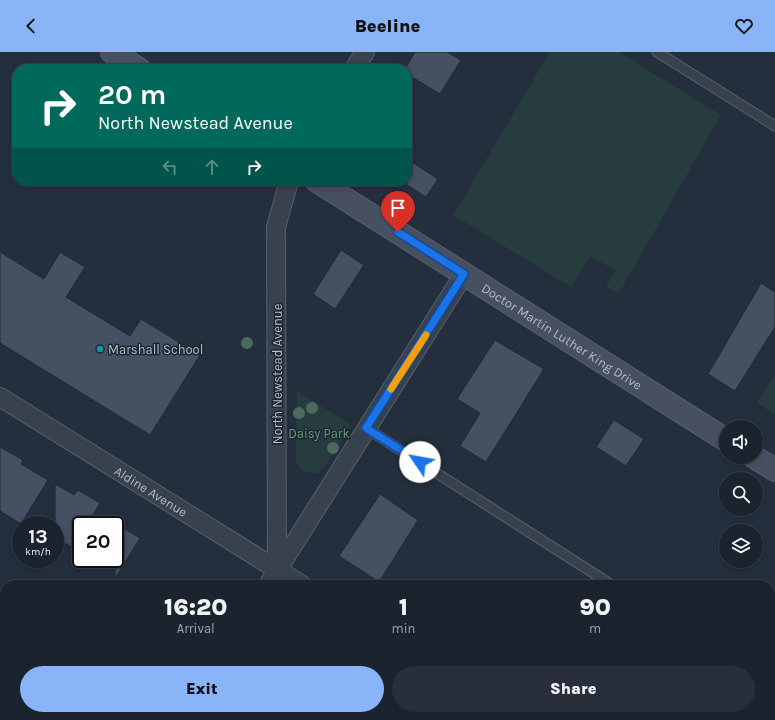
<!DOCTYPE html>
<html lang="en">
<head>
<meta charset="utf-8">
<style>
  body { margin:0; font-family:Karla,sans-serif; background:#282f3a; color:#f1f3f6; height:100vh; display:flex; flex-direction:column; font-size:15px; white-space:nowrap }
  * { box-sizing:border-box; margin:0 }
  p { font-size:13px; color:#a0a4aa }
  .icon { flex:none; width:22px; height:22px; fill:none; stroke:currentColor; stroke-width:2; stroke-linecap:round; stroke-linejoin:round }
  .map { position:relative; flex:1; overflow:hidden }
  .panel { position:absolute; left:0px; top:528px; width:775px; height:140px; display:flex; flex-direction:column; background:#1b232e; border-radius:16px 16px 0 0; box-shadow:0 2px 6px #0003,0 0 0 1px #39404a }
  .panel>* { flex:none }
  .guide { position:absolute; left:12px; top:12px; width:400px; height:122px; border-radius:16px; box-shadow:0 2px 6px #0003,0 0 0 1px #39404a; background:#00695c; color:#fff; overflow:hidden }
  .tools { position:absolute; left:719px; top:368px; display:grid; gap:8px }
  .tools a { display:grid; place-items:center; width:44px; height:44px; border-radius:50%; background:#1b232e; box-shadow:0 2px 6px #0003,0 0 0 1px #39404a; font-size:20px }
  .speed { position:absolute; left:12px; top:464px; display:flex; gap:8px; font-size:20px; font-weight:700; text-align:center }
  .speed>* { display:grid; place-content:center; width:52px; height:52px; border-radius:50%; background:#1b232e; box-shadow:0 2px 6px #0003,0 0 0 1px #39404a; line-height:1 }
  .speed small { font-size:10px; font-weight:400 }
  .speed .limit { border:2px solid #111; border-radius:6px; background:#fff; color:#111 }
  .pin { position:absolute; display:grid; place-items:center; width:34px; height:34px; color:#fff; margin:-41px -17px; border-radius:50% 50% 50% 0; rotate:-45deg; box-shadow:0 0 4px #0007 }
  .pin .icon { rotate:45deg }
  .me { position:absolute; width:44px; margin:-22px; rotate:303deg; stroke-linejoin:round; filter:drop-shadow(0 0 3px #0008) }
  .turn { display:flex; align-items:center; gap:14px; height:84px; padding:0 20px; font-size:18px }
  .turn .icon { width:52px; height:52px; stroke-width:2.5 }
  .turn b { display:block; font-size:28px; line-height:34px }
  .lanes { display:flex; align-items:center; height:38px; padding:0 20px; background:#0003; justify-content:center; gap:20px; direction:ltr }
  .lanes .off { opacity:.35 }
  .eta { display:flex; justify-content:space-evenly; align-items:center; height:68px; text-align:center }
  .eta b { font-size:24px; font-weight:800; line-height:28px }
  .cta { display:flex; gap:8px; margin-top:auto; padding:8px 20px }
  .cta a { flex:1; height:46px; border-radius:24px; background:#8ab4f8; color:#111; font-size:16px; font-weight:800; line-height:46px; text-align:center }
  .cta a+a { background:#282f3a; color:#f1f3f6 }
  header { display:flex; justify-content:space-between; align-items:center; height:52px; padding:0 20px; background:#8ab4f8; color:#111; font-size:18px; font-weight:800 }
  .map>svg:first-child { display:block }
</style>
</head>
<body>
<header><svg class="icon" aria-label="back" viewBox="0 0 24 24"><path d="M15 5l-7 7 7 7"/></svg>Beeline<svg class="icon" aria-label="heart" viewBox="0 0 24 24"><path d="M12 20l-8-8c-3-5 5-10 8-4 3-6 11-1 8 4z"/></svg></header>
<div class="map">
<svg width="775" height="668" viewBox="0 0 775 668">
  <rect width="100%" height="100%" fill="#242f3e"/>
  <!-- green -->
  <path fill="#263c3f" d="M 550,0 L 619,0 L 721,63 L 619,241 L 606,235 L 616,218 L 590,205 L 571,235 L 453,163 Z
    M 775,322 L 775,363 L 757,351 Z
    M 297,339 L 351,373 L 325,415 L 317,421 C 308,422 299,419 296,409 Z
    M 0,562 L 5,566 L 5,603 L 3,607 L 0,607 Z
    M 770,641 L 775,644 L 775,668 L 630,668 L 633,663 L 770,663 Z"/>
  <!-- building -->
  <path fill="#455162" stroke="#1f2835" d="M 415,0 L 447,0 L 461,8 L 440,42 L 407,22 L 407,17 L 405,17 Z
    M 407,107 L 438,127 L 426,145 L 407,133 Z
    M 341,198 L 364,213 L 335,257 L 313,242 Z
    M 0,200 L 44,227 L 60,200 L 85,215 L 66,245 L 130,284 L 141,267 L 200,303 L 150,383 L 0,291 Z
    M 761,231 L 775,240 L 775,275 L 735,339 L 708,322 Z
    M 495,288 L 544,317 L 486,410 L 460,394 L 480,361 L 457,347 Z
    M 614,368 L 644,387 L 626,414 L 596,395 Z
    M 0,395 L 23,408 L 21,412 L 48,428 L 21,472 L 0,459 Z
    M 55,432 L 74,443 L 78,438 L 100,451 L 87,473 L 81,473 L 81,482 L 73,496 L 55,485 Z
    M 380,442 L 418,468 L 379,530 L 339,504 Z
    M 115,471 L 140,486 L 115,527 Z"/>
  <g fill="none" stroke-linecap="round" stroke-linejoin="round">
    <!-- lane casing -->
    <g stroke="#565f6c" stroke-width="11">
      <path id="lane" d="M 657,0 L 775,74
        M 366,376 L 612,533
        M 0,555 L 5,559
        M 770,634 L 775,637
        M 169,663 L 177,668"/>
    </g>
    <!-- street casing -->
    <g stroke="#565f6c" stroke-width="20">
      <g id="street">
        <path d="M 354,17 L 365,0"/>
        <path id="s1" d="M 0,345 L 302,533"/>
        <path d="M 277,518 L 276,175 L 289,129"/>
        <path d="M 268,533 L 464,222"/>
        <path d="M 508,663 L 516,668"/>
        <path d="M 189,668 L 192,663"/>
      </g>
    </g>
    <!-- secondary casing -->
    <g stroke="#565f6c" stroke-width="24">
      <g id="secondary">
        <path d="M 112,0 L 139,17"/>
        <path id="s2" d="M 317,129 L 726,388"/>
        <path d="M 754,405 L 775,418"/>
      </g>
    </g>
    <!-- lane -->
    <use href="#lane" stroke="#38414e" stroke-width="9"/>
    <!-- street -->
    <use href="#street" stroke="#38414e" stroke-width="18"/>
    <!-- secondary -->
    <use href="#secondary" stroke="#465061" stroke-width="22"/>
  </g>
  <!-- trees -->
  <g fill="#4b6a5d">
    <circle cx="247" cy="291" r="6"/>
    <circle cx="312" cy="356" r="6"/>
    <circle cx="299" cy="361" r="6"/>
    <circle cx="333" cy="396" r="6"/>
  </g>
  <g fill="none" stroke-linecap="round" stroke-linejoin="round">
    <!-- route casing -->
    <g stroke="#114b97" stroke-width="10">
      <path id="route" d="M 398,180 L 464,222 L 366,376 L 420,410"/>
    </g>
    <!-- route -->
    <use href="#route" stroke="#1a73e8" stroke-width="7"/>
    <!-- slow -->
    <path stroke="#f59e0b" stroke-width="7" d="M 391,337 L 426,283"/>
  </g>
  <!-- markers -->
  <circle fill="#0f9aa8" stroke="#1d2633" stroke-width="1.5" cx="100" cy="297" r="4"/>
  <g text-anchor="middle" stroke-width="3" stroke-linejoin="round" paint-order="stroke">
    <!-- street labels -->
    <g font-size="13" fill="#b4bcc9" stroke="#1d2633">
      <text dy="5" stroke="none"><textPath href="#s2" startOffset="290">Doctor Martin Luther King Drive</textPath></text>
      <text transform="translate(277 322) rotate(-90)" y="5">North Newstead Avenue</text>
      <text dy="5" stroke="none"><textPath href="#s1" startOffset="178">Aldine Avenue</textPath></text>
    </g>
    <!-- poi labels -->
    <g font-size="13" fill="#b4bcc9" stroke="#1d2633" text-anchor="start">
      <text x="108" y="302">Marshall School</text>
    </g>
    <!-- park labels -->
    <g font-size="13" fill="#6b9a76" stroke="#1d2633">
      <text x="319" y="386">Daisy Park</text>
    </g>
  </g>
</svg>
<div class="tools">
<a><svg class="icon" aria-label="sound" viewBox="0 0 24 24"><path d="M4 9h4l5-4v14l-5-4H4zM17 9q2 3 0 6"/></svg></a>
<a><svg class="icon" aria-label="search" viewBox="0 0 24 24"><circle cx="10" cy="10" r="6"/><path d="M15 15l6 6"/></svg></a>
<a><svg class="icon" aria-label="layers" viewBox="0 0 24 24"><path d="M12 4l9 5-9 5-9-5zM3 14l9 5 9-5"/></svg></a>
</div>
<div class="speed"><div>13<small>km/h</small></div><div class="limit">20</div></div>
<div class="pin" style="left:398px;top:180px;background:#d93025"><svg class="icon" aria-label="arrive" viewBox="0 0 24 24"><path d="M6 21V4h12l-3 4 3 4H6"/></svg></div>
<svg class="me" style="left:420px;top:410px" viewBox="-20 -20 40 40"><circle r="19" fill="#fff"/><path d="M0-13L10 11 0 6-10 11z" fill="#1a73e8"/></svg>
<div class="guide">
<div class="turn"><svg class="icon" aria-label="right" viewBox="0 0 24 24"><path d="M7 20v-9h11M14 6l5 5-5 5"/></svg><div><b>20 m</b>North Newstead Avenue</div></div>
<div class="lanes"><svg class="icon off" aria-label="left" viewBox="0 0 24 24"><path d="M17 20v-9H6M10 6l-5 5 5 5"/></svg><svg class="icon off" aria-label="ahead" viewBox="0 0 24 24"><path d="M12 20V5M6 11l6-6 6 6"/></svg><svg class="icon" aria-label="right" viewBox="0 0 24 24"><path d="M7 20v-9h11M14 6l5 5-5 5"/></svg></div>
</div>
<section class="panel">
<div class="eta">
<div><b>16:20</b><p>Arrival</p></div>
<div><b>1</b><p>min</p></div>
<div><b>90</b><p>m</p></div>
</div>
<div class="cta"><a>Exit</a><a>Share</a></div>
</section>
</div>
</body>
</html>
